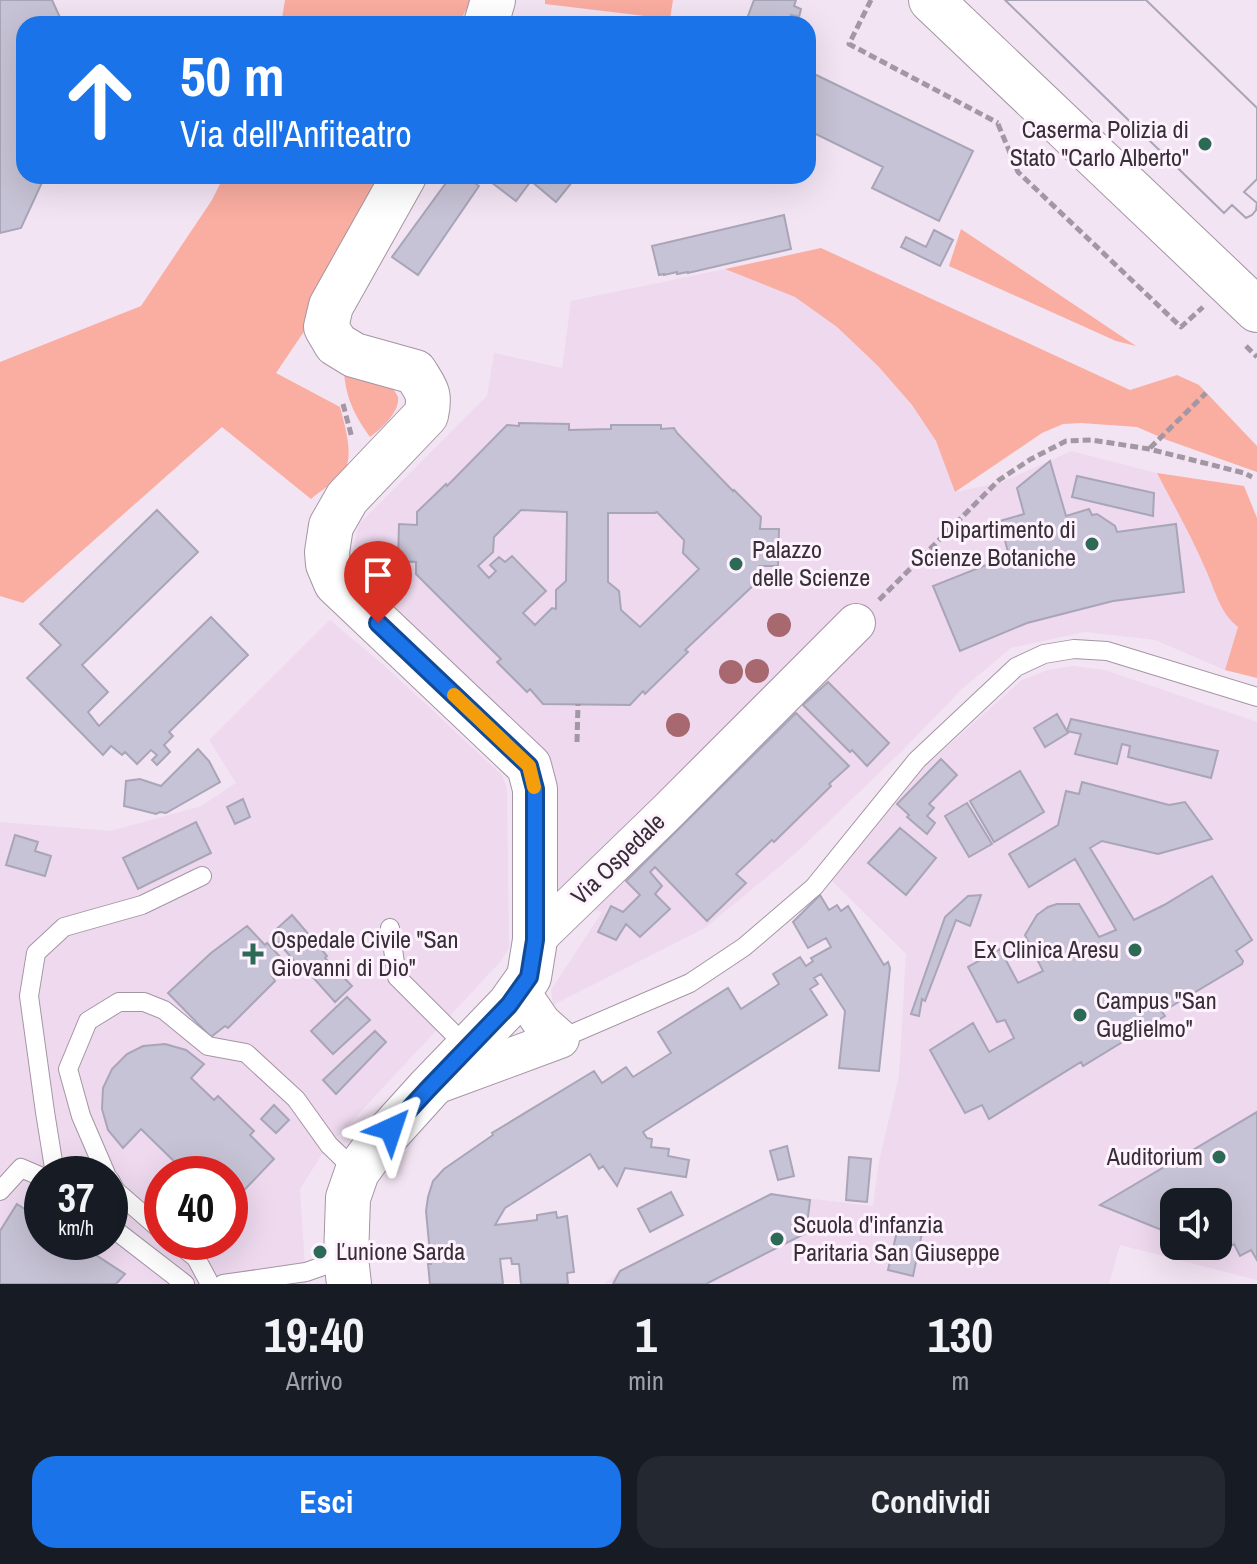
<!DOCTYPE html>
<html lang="it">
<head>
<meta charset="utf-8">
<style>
  body { margin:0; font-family:"Archivo Narrow",sans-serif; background:#242831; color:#f1f3f6; height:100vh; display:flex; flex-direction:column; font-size:30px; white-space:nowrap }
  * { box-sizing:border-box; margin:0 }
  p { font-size:26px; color:#9ea1a6 }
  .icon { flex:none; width:44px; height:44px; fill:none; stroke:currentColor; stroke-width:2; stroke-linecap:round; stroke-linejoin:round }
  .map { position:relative; height:1284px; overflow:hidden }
  .side { display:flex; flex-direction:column; background:#171b24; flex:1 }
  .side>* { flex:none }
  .hud { position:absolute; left:16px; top:16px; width:800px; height:168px; border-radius:24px; box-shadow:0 8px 32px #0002; background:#1a73e8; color:#fff; overflow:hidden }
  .tools { position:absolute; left:1160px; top:1188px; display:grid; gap:16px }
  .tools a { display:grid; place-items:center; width:72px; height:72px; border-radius:16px; background:#171b24; box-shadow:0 8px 32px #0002; font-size:40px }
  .speed { position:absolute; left:24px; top:1156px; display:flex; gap:16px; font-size:40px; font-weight:700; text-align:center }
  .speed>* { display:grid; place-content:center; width:104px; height:104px; border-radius:50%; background:#171b24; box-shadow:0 8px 32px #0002; line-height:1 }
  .speed small { font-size:20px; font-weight:400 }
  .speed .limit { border:12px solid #d22; background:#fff; color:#111 }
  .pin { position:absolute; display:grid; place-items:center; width:68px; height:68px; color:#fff; margin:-82px -34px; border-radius:50% 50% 50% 0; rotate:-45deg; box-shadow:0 0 8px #0007 }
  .pin .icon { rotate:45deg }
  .me { position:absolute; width:88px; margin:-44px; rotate:42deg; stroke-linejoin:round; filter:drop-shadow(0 0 6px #0008) }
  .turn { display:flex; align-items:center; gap:28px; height:168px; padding:0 32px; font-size:36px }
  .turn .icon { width:104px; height:104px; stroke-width:2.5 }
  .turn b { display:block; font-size:56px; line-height:68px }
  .eta { display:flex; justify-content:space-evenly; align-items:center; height:136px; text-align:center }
  .eta b { font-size:48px; font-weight:700; line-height:56px }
  .primary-button { display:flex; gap:16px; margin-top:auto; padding:16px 32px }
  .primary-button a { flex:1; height:92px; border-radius:24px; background:#1a73e8; color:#fff; font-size:32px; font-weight:700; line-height:92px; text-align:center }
  .primary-button a+a { background:#242831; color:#f1f3f6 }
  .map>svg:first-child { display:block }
</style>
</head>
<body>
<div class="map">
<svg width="1257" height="1284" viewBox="0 0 1257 1284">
  <rect width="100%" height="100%" fill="#f3e4f3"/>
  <!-- built -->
  <path fill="#eed9ee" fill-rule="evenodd" d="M 725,269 L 795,297 L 837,327 L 878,366 L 912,405 L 936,441 L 956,492 L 1002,482 L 1071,451 L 1157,473 L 1241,617 L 1225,670 L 1155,640 L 1085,632 L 1011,648 L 962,689 L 905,748 L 797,852 L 705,928 L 553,1005 L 551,990 L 602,912 L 547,899 L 545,765 L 366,577 L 353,550 L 359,524 L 487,396 L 494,353 L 562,368 L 571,301 Z
    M 330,620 L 387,668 L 502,775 L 507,789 L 509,948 L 501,961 L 324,1151 L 300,1189 L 306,1284 L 0,1284 L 0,822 L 111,831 L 201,806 L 236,783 L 209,740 ZM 42,1174 L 110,1174 L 110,1242 L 42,1242 ZM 162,1174 L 230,1174 L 230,1242 L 162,1242 Z
    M 1073,666 L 1105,670 L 1257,722 L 1257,1280 L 1120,1245 L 1109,1284 L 604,1284 L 620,1271 L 771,1194 L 873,1206 L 879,1161 L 899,1076 L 906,954 L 830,879 L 923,768 L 1022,680 L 1048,670 ZM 1174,1202 L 1218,1202 L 1218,1246 L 1174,1246 Z"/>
  <!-- green -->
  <path fill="#faada1" d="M 285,0 L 471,0 L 459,24 L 281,24 Z
    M 545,0 L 673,0 L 670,19 L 545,4 Z
    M 224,176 L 382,176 L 303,333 L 276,373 L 340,407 C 344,423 354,453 345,470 C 340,479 320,491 311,499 L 222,427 L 23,603 L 0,596 L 0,362 L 141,306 L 212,200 Z
    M 961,229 L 1136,346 L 1116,341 L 949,266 Z
    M 821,248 L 1130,390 L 1177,375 L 1199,385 L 1257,446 L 1257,472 L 1167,440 L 1137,427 L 1081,423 L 1063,424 L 1042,433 L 955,492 L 936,441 L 912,405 L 878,366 L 837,327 L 795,297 L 725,269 Z
    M 344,372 L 391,385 C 392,387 397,395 398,397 C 400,412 381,429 370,437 C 355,416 346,399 344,372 Z
    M 1157,473 L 1244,486 L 1257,518 L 1257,678 L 1225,670 L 1238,627 C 1219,612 1215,589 1205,568 C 1191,535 1173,504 1157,473 Z"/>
  <!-- building -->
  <path fill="#c7c3d6" stroke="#a9a5b8" stroke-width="2" fill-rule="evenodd" d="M 0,0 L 52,0 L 63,24 L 24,24 L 24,176 L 45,176 L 21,228 L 0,233 Z
    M 754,0 L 796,0 L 794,6 L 801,9 L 799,17 L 791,15 L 787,24 L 745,24 Z
    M 1005,0 L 1146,0 L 1257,108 L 1257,179 L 1244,192 L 1257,203 L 1256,210 L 1252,215 L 1246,218 L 1232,205 L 1224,213 Z
    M 1005,0 L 1146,0 L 1257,108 L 1257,179 L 1244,192 L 1257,203 L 1256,210 L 1252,215 L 1246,218 L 1232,205 L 1224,213 Z
    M 808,71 L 973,151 L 939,221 L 872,188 L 883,167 L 814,133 L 813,135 L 808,132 Z
    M 451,176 L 464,176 L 479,186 L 418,275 L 392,257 Z
    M 483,176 L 577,176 L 556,202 L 531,181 L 516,201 Z
    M 784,215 L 791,249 L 688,273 L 688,272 L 677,274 L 677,272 L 664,275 L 664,274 L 659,275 L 652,246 Z
    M 934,230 L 953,240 L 940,266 L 901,247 L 906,237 L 926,247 Z
    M 519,423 L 569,424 L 569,430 L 611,429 L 611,425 L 661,425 L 661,429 L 674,428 L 677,433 L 733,491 L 734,490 L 761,517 L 760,529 L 779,529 L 778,566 L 759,566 L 760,579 L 685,650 L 688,652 L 645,694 L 643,691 L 630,705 L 543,704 L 530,689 L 527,692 L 497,662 L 501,659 L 416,574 L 416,562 L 398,561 L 399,524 L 417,525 L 417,512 L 446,484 L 447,486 L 507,425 L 519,426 ZM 521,510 L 567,512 L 566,581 L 556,590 L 556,609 L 552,608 L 535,625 L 523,613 L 546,591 L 512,556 L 505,562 L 499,557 L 490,565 L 496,571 L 489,578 L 478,566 L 493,552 L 494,537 ZM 657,512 L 684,540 L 683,553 L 699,569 L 640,627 L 621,610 L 619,591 L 608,582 L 608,513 L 655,513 Z
    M 1050,461 L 1066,516 L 1089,509 L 1092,515 L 1097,514 L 1115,526 L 1117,532 L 1176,524 L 1184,592 L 1113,601 L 1027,623 L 960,651 L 933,586 L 1009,556 L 1000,521 L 1024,514 L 1017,488 Z
    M 1077,476 L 1154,493 L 1153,516 L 1072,497 Z
    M 157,510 L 198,552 L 82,665 L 108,692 L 88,712 L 99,726 L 211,617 L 248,655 L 169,732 L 173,736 L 164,745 L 170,752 L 157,765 L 152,760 L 157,755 L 151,750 L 137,764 L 125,752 L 122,755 L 111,746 L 103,755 L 27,678 L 61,645 L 40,624 Z
    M 828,682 L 889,743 L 867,766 L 852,750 L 850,752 L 803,705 Z
    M 796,713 L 849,766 L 829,784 L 831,786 L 774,842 L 772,840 L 736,874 L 746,883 L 707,921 L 655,867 L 650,872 L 662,886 L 655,894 L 670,909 L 640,937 L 626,924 L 616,940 L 598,932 L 611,906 L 623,912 L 640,895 L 626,881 Z
    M 1057,714 L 1068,733 L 1045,747 L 1034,728 Z
    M 1071,719 L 1218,751 L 1211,778 L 1128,757 L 1130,746 L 1122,744 L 1117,764 L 1075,754 L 1081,734 L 1067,731 Z
    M 198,749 L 209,761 L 220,782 L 166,813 L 160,812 L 156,814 L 124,806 L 126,781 L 140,779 L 161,786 Z
    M 941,759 L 957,775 L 929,804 L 934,808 L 927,816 L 935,823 L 927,834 L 907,817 L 909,815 L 897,804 Z
    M 1020,771 L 1044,812 L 994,842 L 970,801 Z
    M 1082,782 L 1169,805 L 1185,802 L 1212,839 L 1158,854 L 1102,841 L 1090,848 L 1134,920 L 1164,905 L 1212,876 L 1252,940 L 1236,951 L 1243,961 L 1242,964 L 1162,1012 L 1165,1016 L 1083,1066 L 1081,1062 L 989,1119 L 982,1105 L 965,1113 L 930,1050 L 973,1023 L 989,1052 L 1014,1038 L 1005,1020 L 997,1022 L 968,967 L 1000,949 L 1018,983 L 1043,971 L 1025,935 L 1037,915 L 1048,907 L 1057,904 L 1079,904 L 1099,937 L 1116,930 L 1075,859 L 1029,887 L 1009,854 L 1058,825 L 1066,791 L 1079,794 Z
    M 243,799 L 250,817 L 235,824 L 227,807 Z
    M 967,803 L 992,844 L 969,857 L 945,816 Z
    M 196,822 L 211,853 L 138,889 L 123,858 Z
    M 900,828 L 936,858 L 906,895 L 868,863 Z
    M 15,835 L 38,842 L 35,851 L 51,856 L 45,876 L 6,865 Z
    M 820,895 L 829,910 L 837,905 L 841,911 L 848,906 L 884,965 L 888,962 L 890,968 L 879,1071 L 839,1068 L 845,1011 L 821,974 L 814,978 L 818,984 L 810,989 L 827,1015 L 643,1132 L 647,1138 L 652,1139 L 651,1147 L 669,1149 L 668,1156 L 689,1160 L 686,1177 L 625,1168 L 617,1186 L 603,1166 L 599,1169 L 590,1154 L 505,1208 L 495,1225 L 537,1220 L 537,1215 L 556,1212 L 557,1218 L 567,1216 L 574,1272 L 567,1273 L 568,1284 L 521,1284 L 519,1264 L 512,1264 L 511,1258 L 500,1259 L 503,1284 L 430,1284 L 428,1264 L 431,1264 L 426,1211 L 428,1197 L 433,1181 L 444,1169 L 493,1135 L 492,1133 L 594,1071 L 602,1083 L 626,1067 L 633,1077 L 671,1053 L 658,1032 L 728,988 L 741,1009 L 779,984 L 773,974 L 800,957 L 806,966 L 813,961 L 811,958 L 831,947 L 826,938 L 808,948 L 793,922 Z
    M 981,895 L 970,926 L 956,920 L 925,1001 L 922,999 L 919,1016 L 911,1014 L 945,917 L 968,896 Z
    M 292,915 L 327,956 L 325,958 L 352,986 L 335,1002 L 310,974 L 307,976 L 271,934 Z
    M 247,926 L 265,945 L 267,943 L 286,963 L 272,976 L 275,981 L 228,1028 L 225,1026 L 211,1037 L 168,993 L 211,953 Z
    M 347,997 L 370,1020 L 333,1054 L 311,1031 Z
    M 375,1031 L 386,1042 L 336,1094 L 323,1080 Z
    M 165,1044 L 186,1050 L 204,1064 L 191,1078 L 214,1100 L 218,1096 L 254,1131 L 250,1135 L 274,1159 L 230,1205 L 230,1174 L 187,1174 L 141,1129 L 123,1148 L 108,1130 L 102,1109 L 103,1088 L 112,1069 L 127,1054 L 143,1046 Z
    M 274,1105 L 289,1120 L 276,1133 L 261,1119 Z
    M 1257,1112 L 1257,1260 L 1251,1250 L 1240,1256 L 1234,1244 L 1227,1248 L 1218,1233 L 1218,1202 L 1174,1202 L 1174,1235 L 1100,1205 Z
    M 787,1146 L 794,1176 L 778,1180 L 770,1151 Z
    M 849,1157 L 871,1159 L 867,1202 L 846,1200 Z
    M 671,1192 L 683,1215 L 650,1232 L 638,1209 Z
    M 771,1194 L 810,1200 L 806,1233 L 706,1284 L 613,1284 L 620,1271 Z
    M 17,1204 L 42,1220 L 42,1242 L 76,1242 L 125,1274 L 116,1284 L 0,1284 L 0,1231 Z
    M 899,1223 L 923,1228 L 913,1276 L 888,1270 Z"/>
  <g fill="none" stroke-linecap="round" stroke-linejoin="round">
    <!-- service casing -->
    <g stroke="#a495a4" stroke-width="20">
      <path id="service" d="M 390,928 L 397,977 L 468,1048
        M 560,1039 L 690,983 L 744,947 L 814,887 L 917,760 L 1016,667 L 1044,654 L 1074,649 L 1107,651 L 1257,697
        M 55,1174 L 45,1112 L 29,996 L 36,953 L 64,927 L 142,905 L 202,876
        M 106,1174 L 81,1116 L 68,1069 L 88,1021 L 119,1002 L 144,1002 L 164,1010 L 208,1046 L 246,1053 L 296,1099 L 329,1145 L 357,1172
        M 110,1180 L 116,1191 L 162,1231
        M 0,1191 L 21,1168 L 42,1177
        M 110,1226 L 185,1284
        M 176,1242 L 196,1258 L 210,1284
        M 223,1284 L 306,1272 L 346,1258"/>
    </g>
    <!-- minor casing -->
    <g stroke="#a495a4" stroke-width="40">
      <path id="minor" d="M 535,940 L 666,813 L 856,623
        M 430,1087 L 560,1039 L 542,1023 L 520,991"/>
    </g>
    <!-- tertiary casing -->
    <g stroke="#a495a4" stroke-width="46">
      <path id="tertiary" d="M 931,0 L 1257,310
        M 486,24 L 493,0
        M 349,1284 L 346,1258 L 348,1198 L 357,1172 L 373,1150 L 429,1088 L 509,1005 L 529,977 L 535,940 L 535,789 L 529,766 L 336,583 L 328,564 L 327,552 L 331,526 L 347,498 L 426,415 C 431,393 426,390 415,372 L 354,355 L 336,344 L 326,327 L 331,306 L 404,176"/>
    </g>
    <!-- path -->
    <path stroke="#a297a2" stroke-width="5" stroke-dasharray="8 4" stroke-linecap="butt" d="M 871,0 L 849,44 L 998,123
      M 998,124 L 1018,172 L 1181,327 L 1203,307
      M 1246,346 L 1257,357
      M 343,404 L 352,438
      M 1150,448 L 1206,393
      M 879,600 L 999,480 L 1031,459 L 1066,441 L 1092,440 L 1149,449 L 1244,473 L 1252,477
      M 577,742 L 578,704"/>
    <!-- service -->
    <use href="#service" stroke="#fff" stroke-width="18"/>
    <!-- minor -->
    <use href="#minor" stroke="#fff" stroke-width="38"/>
    <!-- tertiary -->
    <use href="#tertiary" stroke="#fff" stroke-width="44"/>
  </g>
  <!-- trees -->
  <g fill="#a7686f">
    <circle cx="779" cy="625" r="12"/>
    <circle cx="757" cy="671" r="12"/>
    <circle cx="731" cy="672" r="12"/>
    <circle cx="678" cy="725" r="12"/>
  </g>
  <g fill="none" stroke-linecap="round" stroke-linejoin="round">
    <!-- route casing -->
    <g stroke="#114b97" stroke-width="20">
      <path id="route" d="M 378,623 L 529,766 L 535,789 L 535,940 L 529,977 L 509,1005 L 429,1088 L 391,1129"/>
    </g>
    <!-- route -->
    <use href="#route" stroke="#1a73e8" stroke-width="14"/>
    <!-- slow -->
    <path stroke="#f59e0b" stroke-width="14" d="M 454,695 L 529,766 L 534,787"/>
  </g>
  <!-- markers -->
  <g fill="#2c6a56" stroke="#fff2ff" stroke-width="3">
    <circle cx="1205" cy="144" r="8"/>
    <circle cx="1092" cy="544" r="8"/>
    <circle cx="736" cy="564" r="8"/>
    <circle cx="1135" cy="950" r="8"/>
    <path d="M249 942h8v8h8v8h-8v8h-8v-8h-8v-8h8z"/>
    <circle cx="1080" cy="1015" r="8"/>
    <circle cx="1219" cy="1157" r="8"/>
    <circle cx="777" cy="1239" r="8"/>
    <circle cx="320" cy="1252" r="8"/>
  </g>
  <g text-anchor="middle" stroke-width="6" stroke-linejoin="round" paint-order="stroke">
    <!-- poi labels -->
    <g font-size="24" fill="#363036" stroke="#fff2ff" text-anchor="start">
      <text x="1189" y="138" text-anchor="end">Caserma Polizia di<tspan x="1189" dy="28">Stato "Carlo Alberto"</tspan></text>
      <text x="1076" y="538" text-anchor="end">Dipartimento di<tspan x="1076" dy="28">Scienze Botaniche</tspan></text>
      <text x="752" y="558">Palazzo<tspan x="752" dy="28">delle Scienze</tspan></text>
      <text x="271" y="948">Ospedale Civile "San<tspan x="271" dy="28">Giovanni di Dio"</tspan></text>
      <text x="1119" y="958" text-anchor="end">Ex Clinica Aresu</text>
      <text x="1096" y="1009">Campus "San<tspan x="1096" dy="28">Guglielmo"</tspan></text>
      <text x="1203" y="1165" text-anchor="end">Auditorium</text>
      <text x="793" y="1233">Scuola d'infanzia<tspan x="793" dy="28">Paritaria San Giuseppe</tspan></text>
      <text x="336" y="1260">Ľunione Sarda</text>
    </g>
    <!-- street labels -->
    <g font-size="24" fill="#363036" stroke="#fff2ff">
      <text transform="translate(618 859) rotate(-44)" y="8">Via Ospedale</text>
    </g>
  </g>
</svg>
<div class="tools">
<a><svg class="icon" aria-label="sound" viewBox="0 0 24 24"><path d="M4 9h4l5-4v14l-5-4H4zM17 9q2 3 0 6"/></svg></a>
</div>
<div class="speed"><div>37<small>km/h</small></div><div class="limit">40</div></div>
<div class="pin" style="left:378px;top:623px;background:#d93025"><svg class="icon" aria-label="arrive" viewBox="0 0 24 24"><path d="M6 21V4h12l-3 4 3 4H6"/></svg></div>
<svg class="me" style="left:391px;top:1129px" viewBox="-20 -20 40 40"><path d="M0-17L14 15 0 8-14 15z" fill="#1a73e8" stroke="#fff" stroke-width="4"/></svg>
<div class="hud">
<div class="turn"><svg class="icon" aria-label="ahead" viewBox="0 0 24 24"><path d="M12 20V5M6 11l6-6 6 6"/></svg><div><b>50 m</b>Via dell'Anfiteatro</div></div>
</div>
</div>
<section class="side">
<div class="eta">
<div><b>19:40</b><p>Arrivo</p></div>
<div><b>1</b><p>min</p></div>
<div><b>130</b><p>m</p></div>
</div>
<div class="primary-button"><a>Esci</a><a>Condividi</a></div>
</section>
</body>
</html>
